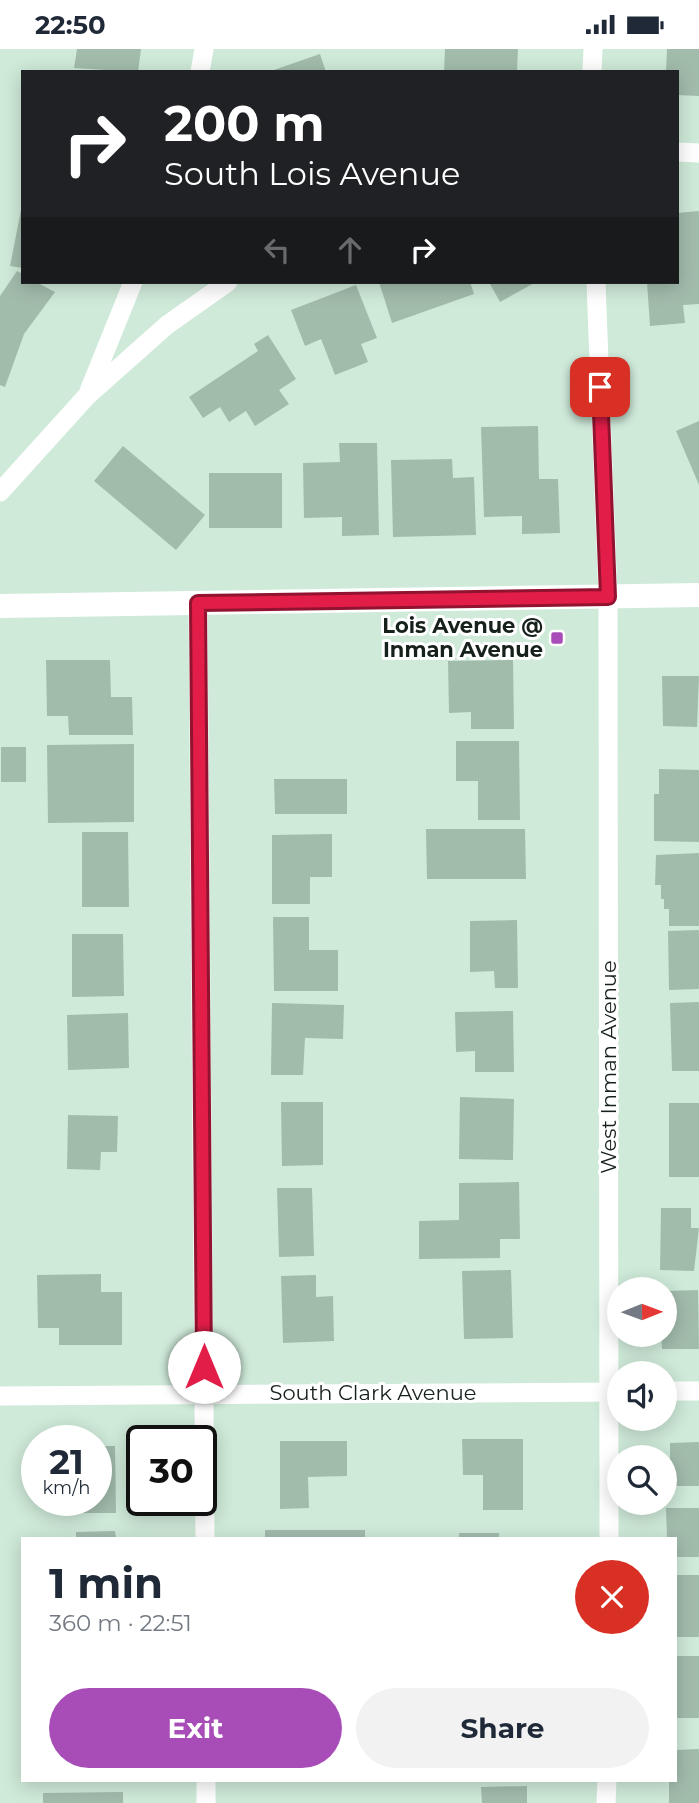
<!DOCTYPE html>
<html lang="en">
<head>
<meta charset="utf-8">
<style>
  body { margin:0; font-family:Montserrat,sans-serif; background:#f2f2f3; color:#1f2937; height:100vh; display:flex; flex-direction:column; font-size:26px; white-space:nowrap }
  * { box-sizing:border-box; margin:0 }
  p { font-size:23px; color:#747a83 }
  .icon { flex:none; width:38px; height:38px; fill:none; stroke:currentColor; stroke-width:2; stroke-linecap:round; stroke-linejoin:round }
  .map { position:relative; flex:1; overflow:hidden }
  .side { position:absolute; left:21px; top:1488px; width:656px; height:245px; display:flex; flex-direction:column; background:#fff; border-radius:0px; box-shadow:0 4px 18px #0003 }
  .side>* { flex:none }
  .guide { position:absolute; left:21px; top:21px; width:658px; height:214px; border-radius:0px; box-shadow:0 4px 18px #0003; background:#202124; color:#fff; overflow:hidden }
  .needle { width:46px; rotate:89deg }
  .tools { position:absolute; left:607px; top:1228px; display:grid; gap:14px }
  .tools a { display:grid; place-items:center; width:70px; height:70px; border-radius:50%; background:#fff; box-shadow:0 4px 18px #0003; font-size:35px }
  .speed { position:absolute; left:21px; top:1376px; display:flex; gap:14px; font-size:35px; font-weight:700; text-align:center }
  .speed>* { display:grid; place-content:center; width:91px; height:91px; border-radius:50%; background:#fff; box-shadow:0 4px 18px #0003; line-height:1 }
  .speed small { font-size:18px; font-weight:400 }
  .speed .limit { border:4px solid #111; border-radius:10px; background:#fff; color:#111 }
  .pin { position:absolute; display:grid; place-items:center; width:60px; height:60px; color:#fff; margin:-30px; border-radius:14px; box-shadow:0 4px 10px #0006 }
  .me { position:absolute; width:77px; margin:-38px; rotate:0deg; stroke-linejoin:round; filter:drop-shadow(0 0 5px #0008) }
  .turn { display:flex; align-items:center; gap:24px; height:147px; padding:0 28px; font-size:32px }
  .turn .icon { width:91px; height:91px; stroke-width:2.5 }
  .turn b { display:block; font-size:49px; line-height:60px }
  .lanes { display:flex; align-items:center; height:66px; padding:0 28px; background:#0003; justify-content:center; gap:35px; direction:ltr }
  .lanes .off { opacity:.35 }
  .round { display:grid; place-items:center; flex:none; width:74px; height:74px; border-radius:37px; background:#f2f2f3 }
  .head { display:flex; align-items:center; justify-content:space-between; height:119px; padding:0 28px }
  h1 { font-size:42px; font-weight:700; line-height:52px }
  .primary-button { display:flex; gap:14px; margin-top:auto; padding:14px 28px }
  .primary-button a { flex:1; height:80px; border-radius:42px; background:#a84db8; color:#fff; font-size:28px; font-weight:700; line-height:80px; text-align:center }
  .primary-button a+a { background:#f2f2f3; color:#1f2937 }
  .status { display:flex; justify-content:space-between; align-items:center; height:49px; padding:0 35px; background:#fff; direction:ltr }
  .status svg { height:19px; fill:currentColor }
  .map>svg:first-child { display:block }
</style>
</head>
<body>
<div class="status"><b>22:50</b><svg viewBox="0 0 49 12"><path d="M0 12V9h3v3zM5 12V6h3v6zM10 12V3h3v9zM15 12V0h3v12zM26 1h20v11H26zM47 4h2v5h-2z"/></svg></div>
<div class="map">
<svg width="699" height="1754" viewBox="0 0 699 1754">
  <rect width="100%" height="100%" fill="#cfead9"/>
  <!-- building -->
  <path fill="#a2bcac" d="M 77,0 L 141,0 L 138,23 L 74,19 Z
    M 445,0 L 518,0 L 517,23 L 444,23 Z
    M 667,0 L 699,0 L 699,47 L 677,46 L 677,23 L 666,23 Z
    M 320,5 L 326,23 L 271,23 L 271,22 Z
    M 21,161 L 23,161 L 23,219 L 10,217 Z
    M 699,162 L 699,255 L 683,256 L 685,274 L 650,277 L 647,233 L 677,233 L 677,164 Z
    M 17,222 L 23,225 L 23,233 L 36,233 L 55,243 L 24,285 L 5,338 L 0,336 L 0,247 Z
    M 379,233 L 470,233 L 474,245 L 392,274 Z
    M 489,233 L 536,233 L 500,253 Z
    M 356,236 L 377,289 L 361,295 L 368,313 L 335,326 L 321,290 L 305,297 L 291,261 Z
    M 268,286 L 296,330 L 279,341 L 289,355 L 255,377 L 246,362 L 229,373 L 220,358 L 203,369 L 189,348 L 258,302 L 254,295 Z
    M 699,372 L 699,436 L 676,382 Z
    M 538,377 L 539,430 L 558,430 L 560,484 L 522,485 L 522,467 L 484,468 L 481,378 Z
    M 339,394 L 377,394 L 379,486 L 342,487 L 342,468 L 304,469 L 303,414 L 340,413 Z
    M 123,397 L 205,466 L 176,501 L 94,432 Z
    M 452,410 L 453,429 L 474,428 L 476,486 L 393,488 L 391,411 Z
    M 209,424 L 282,424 L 282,479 L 209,479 Z
    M 46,611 L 110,611 L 111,648 L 132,648 L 133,686 L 69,686 L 68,667 L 47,667 Z
    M 513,611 L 514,680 L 471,680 L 471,663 L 449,664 L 448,612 Z
    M 662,627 L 699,627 L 697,678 L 663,677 Z
    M 456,692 L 519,692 L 520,771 L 478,771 L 478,732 L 456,732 Z
    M 134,695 L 134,773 L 48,774 L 47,696 Z
    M 1,698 L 26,698 L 26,733 L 1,733 Z
    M 659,720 L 699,721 L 699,793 L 654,792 L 654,745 L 659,745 Z
    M 274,730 L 347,730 L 347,765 L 275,765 Z
    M 426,780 L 525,780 L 526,830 L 427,830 Z
    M 82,783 L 128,783 L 129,858 L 82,858 Z
    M 332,785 L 332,828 L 310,828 L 310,855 L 272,855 L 272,786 Z
    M 699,804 L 699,877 L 669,877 L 669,860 L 664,860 L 664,850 L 661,850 L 661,836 L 655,836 L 656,806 Z
    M 273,868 L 309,868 L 309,901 L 338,901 L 338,942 L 274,942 Z
    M 517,871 L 518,939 L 495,939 L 494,922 L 470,923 L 470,872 Z
    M 699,881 L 699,940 L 669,941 L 668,882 Z
    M 72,885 L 123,885 L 124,947 L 72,948 Z
    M 699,953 L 699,1022 L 672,1022 L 670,954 Z
    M 272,954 L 344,956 L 343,990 L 305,989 L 303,1026 L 271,1026 Z
    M 513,962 L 514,1023 L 475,1023 L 475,1002 L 456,1003 L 455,963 Z
    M 128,964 L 129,1019 L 68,1021 L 67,966 Z
    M 460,1048 L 514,1050 L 513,1111 L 459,1110 Z
    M 281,1053 L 323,1053 L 323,1116 L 282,1117 Z
    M 669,1054 L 699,1054 L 699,1128 L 669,1128 Z
    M 68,1066 L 118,1067 L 117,1103 L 101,1103 L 100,1121 L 67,1120 Z
    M 519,1133 L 520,1190 L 500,1190 L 500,1209 L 419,1210 L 419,1172 L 459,1171 L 459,1134 Z
    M 277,1139 L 312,1139 L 314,1207 L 279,1208 Z
    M 661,1159 L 691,1159 L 691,1179 L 699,1179 L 694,1222 L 660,1221 Z
    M 511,1221 L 513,1289 L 464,1290 L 462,1222 Z
    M 101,1225 L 101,1243 L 122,1243 L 122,1296 L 59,1296 L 59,1279 L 38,1279 L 37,1226 Z
    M 316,1226 L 316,1248 L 333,1247 L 334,1292 L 283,1294 L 281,1227 Z
    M 698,1241 L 699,1300 L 662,1300 L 661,1286 L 665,1286 L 665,1242 Z
    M 462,1390 L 523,1390 L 523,1461 L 483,1461 L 483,1426 L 463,1426 Z
    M 280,1392 L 347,1392 L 347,1427 L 308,1428 L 309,1459 L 280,1460 Z
    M 699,1393 L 699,1437 L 670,1437 L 670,1394 Z
    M 96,1397 L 115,1397 L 116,1464 L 75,1464 L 75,1451 L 96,1451 Z
    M 666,1459 L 699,1459 L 699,1508 L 676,1508 L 676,1489 L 667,1489 Z
    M 265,1481 L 365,1481 L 365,1489 L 265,1489 Z
    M 115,1482 L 116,1489 L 76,1489 L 76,1483 Z
    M 459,1484 L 499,1484 L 499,1489 L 459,1489 Z
    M 676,1526 L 699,1526 L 699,1588 L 676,1588 Z
    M 676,1607 L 699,1607 L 699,1669 L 676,1669 Z
    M 699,1700 L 699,1754 L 669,1754 L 669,1731 L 676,1731 L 676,1701 Z
    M 527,1737 L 527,1754 L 482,1754 L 481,1738 Z
    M 123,1743 L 123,1754 L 43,1754 L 43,1744 Z"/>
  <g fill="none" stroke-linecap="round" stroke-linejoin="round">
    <!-- minor -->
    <path stroke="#fff" stroke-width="19" d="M 200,23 L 204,0
      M 592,23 L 593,0
      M 677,103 L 699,104
      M 596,233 L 608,548 L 609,1489
      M 89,342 L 133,233
      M 0,443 L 86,348 L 167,276 L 228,233
      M 198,554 L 205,1489
      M 665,1342 L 699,1342
      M 0,1347 L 620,1343
      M 206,1731 L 206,1754
      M 606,1754 L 607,1731"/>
    <!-- tertiary -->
    <path stroke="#fff" stroke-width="24" d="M 0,557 L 699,546"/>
  </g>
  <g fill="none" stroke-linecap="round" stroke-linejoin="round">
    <!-- route casing -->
    <g stroke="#92132f" stroke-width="18">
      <path id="route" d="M 204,1318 L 198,554 L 608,548 L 600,338"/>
    </g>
    <!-- route -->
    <use href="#route" stroke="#e11d48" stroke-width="12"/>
  </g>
  <!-- markers -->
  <rect fill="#a84db8" stroke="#fff" stroke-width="2.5" x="550" y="582" width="14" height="14" rx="3.5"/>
  <g text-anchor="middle" stroke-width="6" stroke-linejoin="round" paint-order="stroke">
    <!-- poi labels -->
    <g font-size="21" font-weight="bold" fill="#17211b" stroke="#fff" text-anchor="end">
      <text x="543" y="584">Lois Avenue @<tspan x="543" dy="24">Inman Avenue</tspan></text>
    </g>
    <!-- street labels -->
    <g font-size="21" fill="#17211b" stroke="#fff">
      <text transform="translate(609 1018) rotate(-90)" y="7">West Inman Avenue</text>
      <text x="373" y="1351">South Clark Avenue</text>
    </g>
  </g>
</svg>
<div class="tools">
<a><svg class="needle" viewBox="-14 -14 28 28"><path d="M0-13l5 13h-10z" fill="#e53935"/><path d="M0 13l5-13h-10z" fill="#747a83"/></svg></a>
<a><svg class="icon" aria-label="sound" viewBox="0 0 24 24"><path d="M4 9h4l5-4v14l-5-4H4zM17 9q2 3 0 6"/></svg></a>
<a><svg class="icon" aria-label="search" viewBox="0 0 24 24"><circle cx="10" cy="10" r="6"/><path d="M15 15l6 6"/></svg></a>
</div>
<div class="speed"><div>21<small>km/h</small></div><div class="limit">30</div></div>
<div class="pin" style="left:600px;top:338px;background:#d93025"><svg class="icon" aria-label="arrive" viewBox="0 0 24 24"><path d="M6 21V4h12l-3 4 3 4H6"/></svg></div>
<svg class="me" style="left:204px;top:1318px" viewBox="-20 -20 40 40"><circle r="19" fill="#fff"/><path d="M0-13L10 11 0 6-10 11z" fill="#e11d48"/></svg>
<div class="guide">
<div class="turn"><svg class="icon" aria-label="right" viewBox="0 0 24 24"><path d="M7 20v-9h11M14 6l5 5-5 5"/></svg><div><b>200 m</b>South Lois Avenue</div></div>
<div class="lanes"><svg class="icon off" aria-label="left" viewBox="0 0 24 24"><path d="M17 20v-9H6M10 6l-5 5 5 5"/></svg><svg class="icon off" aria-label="ahead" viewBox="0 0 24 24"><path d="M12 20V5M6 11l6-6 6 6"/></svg><svg class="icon" aria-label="right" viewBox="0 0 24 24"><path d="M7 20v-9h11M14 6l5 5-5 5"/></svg></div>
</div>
<section class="side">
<div class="head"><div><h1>1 min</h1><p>360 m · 22:51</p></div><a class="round" style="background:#d93025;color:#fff"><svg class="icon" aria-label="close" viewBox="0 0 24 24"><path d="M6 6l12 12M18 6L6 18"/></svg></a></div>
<div class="primary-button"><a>Exit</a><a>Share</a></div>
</section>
</div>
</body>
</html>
